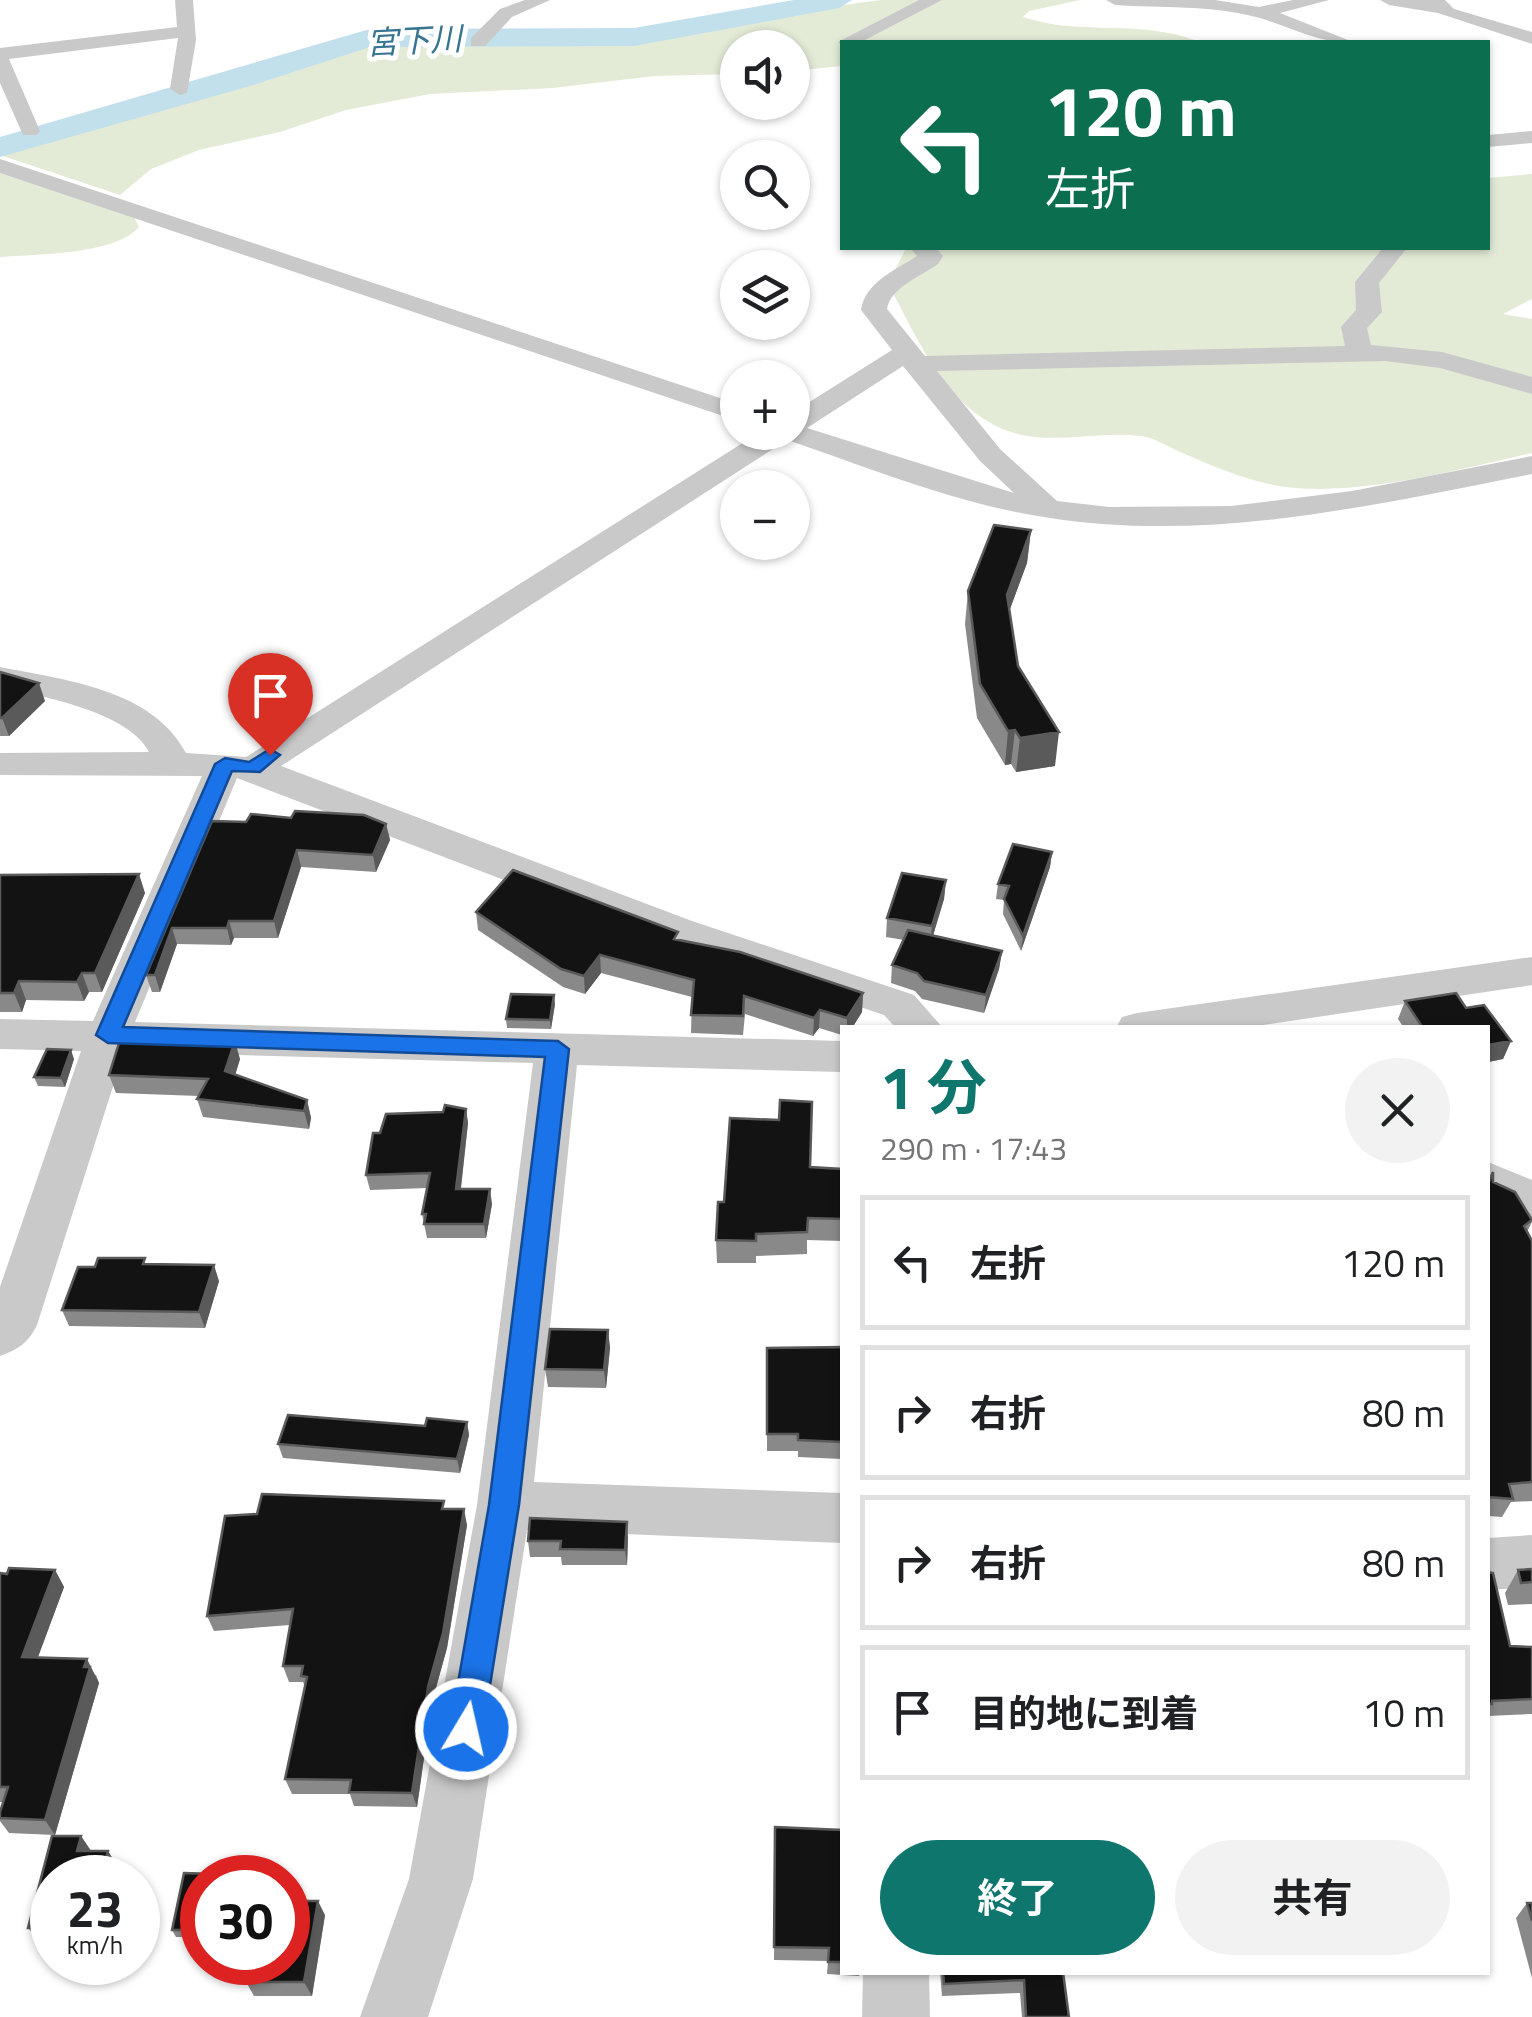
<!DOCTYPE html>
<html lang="ja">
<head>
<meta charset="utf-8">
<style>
  body { margin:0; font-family:"Titillium Web","Noto Sans JP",sans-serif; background:#f2f2f2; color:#202124; height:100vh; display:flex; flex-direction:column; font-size:38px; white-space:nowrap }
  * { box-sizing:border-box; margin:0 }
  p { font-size:32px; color:#757577 }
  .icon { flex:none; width:55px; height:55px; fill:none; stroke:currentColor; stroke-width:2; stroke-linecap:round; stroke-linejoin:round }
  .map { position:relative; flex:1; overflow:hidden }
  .details { position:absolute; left:840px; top:1025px; width:650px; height:950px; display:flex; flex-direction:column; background:#fff; border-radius:0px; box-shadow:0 2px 8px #0004 }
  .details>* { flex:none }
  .guide { position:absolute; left:840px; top:40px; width:650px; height:210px; border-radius:0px; box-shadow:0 2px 8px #0004; background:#0b6e4f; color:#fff; overflow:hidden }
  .controls { position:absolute; left:720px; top:30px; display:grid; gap:20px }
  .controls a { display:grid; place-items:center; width:90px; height:90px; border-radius:50%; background:#fff; box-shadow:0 2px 8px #0004; font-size:50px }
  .speed { position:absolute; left:30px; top:1855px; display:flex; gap:20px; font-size:50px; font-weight:700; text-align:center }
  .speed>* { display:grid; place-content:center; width:130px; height:130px; border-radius:50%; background:#fff; box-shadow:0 2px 8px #0004; line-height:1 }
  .speed small { font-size:25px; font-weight:400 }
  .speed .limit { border:15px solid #d22; background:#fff; color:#111 }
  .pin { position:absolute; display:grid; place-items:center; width:85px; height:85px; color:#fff; margin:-102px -42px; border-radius:50% 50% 50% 0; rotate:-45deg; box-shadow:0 0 10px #0007 }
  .pin .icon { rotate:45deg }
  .me { position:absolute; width:110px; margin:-55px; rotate:9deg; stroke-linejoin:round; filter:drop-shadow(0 0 8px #0008) }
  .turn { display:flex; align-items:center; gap:35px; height:210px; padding:0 40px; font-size:45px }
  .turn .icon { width:130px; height:130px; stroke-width:2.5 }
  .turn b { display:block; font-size:70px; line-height:85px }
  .round { display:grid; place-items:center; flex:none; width:105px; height:105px; border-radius:52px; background:#f2f2f2 }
  .overview { display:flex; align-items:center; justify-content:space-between; height:170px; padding:0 40px }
  h1 { font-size:60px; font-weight:700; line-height:75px; color:#0f766e }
  .action { display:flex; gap:20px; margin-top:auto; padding:20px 40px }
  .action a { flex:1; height:115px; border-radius:60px; background:#0f766e; color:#fff; font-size:40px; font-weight:700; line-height:115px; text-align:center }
  .action a+a { background:#f2f2f2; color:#202124 }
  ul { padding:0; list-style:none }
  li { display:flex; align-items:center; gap:30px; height:135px; margin:0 20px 15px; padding:0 20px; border:5px solid #e0e0e0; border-radius:0px }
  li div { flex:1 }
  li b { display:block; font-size:38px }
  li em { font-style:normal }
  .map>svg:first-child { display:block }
</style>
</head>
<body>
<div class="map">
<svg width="1532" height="2017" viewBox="0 0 1532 2017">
  <rect width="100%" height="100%" fill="#fff"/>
  <!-- green -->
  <path fill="#e3ebd7" d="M 881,0 L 1080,0 L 1029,11 L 1023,17 C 1082,37 1138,18 1200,42 L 842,42 L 842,66 L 793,71 L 792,48 L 738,48 L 737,74 L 655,76 L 552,88 L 430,94 L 346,110 L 280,132 L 199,150 L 151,169 L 120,195 L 0,155 L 101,121 L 245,87 L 320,46 L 339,41 L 646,31 Z
    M 0,173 L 134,217 L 139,227 C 115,255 37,254 0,257 Z
    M 1532,174 L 1532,299 L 1503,314 L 1532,319 L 1532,453 C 1456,470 1345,501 1269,484 C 1236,477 1206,463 1176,450 C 1165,445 1152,437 1141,436 C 1103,431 1064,442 1027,436 C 951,422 921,344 888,284 L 906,248 L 1488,248 L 1488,178 Z"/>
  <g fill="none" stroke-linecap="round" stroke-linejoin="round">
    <!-- river -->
    <path fill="#c2dfec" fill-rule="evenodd" d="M 794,0 L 852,0 L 839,8 L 634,46 L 370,47 L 250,86 L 0,157 L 0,137 L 370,29 L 634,28 Z"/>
    <!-- minor -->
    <path fill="#c9c9c9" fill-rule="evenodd" d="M 175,0 L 193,0 L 196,40 L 187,93 L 180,95 L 170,89 L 178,38 L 9,59 L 40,131 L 37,135 L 23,135 L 0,83 L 0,48 L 177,27 Z
      M 525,0 L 550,0 L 512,17 L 485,46 L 471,46 L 471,38 L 500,9 Z
      M 919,0 L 942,0 L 861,42 L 842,42 L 842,46 L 838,42 Z
      M 1106,0 L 1215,0 L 1259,7 L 1293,0 L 1329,0 L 1280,13 L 1353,42 C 1318,44 1290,26 1256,17 C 1211,5 1161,8 1115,5 Z
      M 1380,0 L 1445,0 L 1454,9 L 1532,32 L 1532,44 L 1438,13 L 1389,5 Z
      M 1532,131 L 1532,143 L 1488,147 L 1488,135 Z
      M 0,159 L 738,404 L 738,421 L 0,173 Z
      M 910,248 L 936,248 L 943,256 L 938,264 C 921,276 890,288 887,309 L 925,356 L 1345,346 L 1341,327 L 1356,310 L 1355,282 L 1383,248 L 1407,248 L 1379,283 L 1382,312 L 1367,328 L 1371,345 L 1442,352 L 1532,377 L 1532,394 L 1440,368 L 1385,361 L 937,371 L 1000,449 L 1057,501 L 1109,507 L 1231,506 L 1352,491 L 1532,456 L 1532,474 C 1373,505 1212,543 1050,518 C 959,505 873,469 787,440 L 281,766 L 692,921 L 914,995 L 943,1028 L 896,1028 L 884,1015 L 664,941 L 237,778 L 135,1022 L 842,1041 L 842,1072 L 577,1065 L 534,1482 L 842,1493 L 842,1543 L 527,1530 L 473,1879 L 428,2017 L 360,2017 L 409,1879 L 477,1505 L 533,1063 L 124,1052 L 37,1325 C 28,1343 19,1349 0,1356 L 0,1287 L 81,1051 L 0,1049 L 0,1019 L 93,1021 L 202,776 L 0,775 L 0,753 L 149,752 C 129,712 41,696 0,687 L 0,667 C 65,680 152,689 186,753 L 246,757 L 760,432 L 792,432 L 792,413 L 892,350 L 861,310 C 865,282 896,270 917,256 ZM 903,366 L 980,461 L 1014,493 L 807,428 Z
      M 1532,957 L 1532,985 L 1243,1028 L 1116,1028 L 1122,1017 L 1137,1013 Z
      M 1488,1162 L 1532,1180 L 1532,1218 L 1488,1200 Z
      M 1532,1535 L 1532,1587 L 1488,1590 L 1488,1538 Z
      M 863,1972 L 929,1972 L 930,2017 L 862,2017 Z"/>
  </g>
  <!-- wall -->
  <path fill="#898989" d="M 1031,530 L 1027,563 L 1009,611 L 1018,666 L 1055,766 L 1016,772 L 1011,764 L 1005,765 L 977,718 L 965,624 L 968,591 Z
    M 0,672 L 45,701 L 9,736 L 0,736 Z
    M 291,818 L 386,824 L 390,840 L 376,872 L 301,867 L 278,938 L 234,938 L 231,945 L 177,944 L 160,992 L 152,992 L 146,975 L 212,821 L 246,822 Z
    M 1052,852 L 1050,867 L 1021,951 L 1003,914 L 1004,900 L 996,899 L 998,884 Z
    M 0,875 L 145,893 L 102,992 L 89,992 L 84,1001 L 26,1000 L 22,1012 L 0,1012 Z
    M 946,880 L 944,899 L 933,936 L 1002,951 L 999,969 L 984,1013 L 922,999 L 915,991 L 891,983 L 892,965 L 904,940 L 886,937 L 887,918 Z
    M 476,912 L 679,940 L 863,993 L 862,1012 L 852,1028 L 842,1028 L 842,1035 L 819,1028 L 813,1036 L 745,1014 L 743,1035 L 691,1033 L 692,997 L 601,973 L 585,994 L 563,987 L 478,930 Z
    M 1456,993 L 1466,1008 L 1484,1005 L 1511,1041 L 1503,1059 L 1488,1062 L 1488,1028 L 1404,1028 L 1398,1019 L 1405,1001 Z
    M 555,1004 L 551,1029 L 507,1028 L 506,1019 Z
    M 74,1059 L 65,1087 L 38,1086 L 34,1077 Z
    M 240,1059 L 235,1074 L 307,1100 L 311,1118 L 309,1129 L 203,1117 L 197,1099 L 199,1096 L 116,1093 L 109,1075 Z
    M 466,1109 L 468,1123 L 461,1189 L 492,1204 L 486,1238 L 427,1238 L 422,1214 L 427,1188 L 370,1190 L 366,1175 L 380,1133 L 443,1112 Z
    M 810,1167 L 842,1169 L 842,1241 L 807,1240 L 807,1254 L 756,1256 L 756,1263 L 717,1263 L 716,1240 L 724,1202 Z
    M 1493,1182 L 1532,1222 L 1527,1232 L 1532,1241 L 1532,1501 L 1511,1502 L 1502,1517 L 1488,1516 L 1488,1184 Z
    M 147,1264 L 219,1281 L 205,1328 L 69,1326 L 62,1310 Z
    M 608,1330 L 610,1348 L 606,1388 L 548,1387 L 545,1369 Z
    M 842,1347 L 842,1459 L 798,1457 L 798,1451 L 767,1451 L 767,1348 Z
    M 467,1422 L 469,1435 L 460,1473 L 283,1458 L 278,1444 Z
    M 446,1509 L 467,1525 L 447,1648 L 432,1702 L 417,1807 L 354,1806 L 350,1794 L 292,1794 L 285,1779 L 305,1686 L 303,1682 L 289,1682 L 283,1666 L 290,1625 L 214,1631 L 207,1616 Z
    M 628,1538 L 627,1565 L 562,1565 L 561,1557 L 530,1557 L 528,1541 Z
    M 1532,1569 L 1532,1604 L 1508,1605 L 1505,1593 L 1518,1570 Z
    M 55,1570 L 64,1587 L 38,1657 L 96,1675 L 99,1683 L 55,1835 L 9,1833 L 0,1821 L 0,1812 L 3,1802 L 0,1802 L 0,1573 Z
    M 1488,1572 L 1510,1646 L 1532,1647 L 1532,1714 L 1488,1716 Z
    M 775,1827 L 842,1830 L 842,1972 L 860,1972 L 859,1976 L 827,1974 L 828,1961 L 774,1960 Z
    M 52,1836 L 81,1836 L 91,1851 L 108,1851 L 117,1866 L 114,1878 L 52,1878 L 52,1941 L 40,1942 L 28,1928 Z
    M 184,1873 L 214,1874 L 216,1878 L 202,1878 L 202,1937 L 176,1937 L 172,1930 Z
    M 1527,1903 L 1532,1903 L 1532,1978 L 1516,1918 Z
    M 325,1915 L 312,1996 L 254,1996 L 246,1982 Z
    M 940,1972 L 1063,1972 L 1069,2017 L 1022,2017 L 1020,1993 L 942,1996 Z"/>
  <!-- shaded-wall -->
  <path fill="#5a5a5a" d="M 1031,530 L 1027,563 L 1003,628 L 1007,595 Z
    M 39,683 L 45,701 L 9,736 L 2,718 Z
    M 1015,730 L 1011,764 L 1005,765 L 1008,731 Z
    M 1059,732 L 1055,766 L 1016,772 L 1020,738 Z
    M 386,824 L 390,840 L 376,872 L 373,855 Z
    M 297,850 L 301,867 L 278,938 L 274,921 Z
    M 1052,852 L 1050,867 L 1021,951 L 1023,936 Z
    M 139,874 L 145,893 L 102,992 L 95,973 Z
    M 946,880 L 944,899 L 930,945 L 932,926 Z
    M 229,921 L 234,938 L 231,945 L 227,928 Z
    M 172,928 L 177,944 L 160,992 L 155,975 Z
    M 1002,951 L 999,969 L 984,1013 L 986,995 Z
    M 600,955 L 601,973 L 585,994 L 584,976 Z
    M 82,973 L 89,992 L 84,1001 L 77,982 Z
    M 19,981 L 26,1000 L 22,1012 L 14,993 Z
    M 863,993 L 862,1012 L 852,1028 L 847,1028 L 847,1018 Z
    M 554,995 L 555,1004 L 551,1029 L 550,1020 Z
    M 820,1010 L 819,1028 L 813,1036 L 814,1018 Z
    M 235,1041 L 240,1059 L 231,1089 L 225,1071 Z
    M 1511,1041 L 1503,1059 L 1488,1062 L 1488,1045 Z
    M 71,1050 L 74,1059 L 65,1087 L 61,1078 Z
    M 307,1100 L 311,1118 L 309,1129 L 304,1111 Z
    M 466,1109 L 468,1123 L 459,1203 L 456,1189 Z
    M 490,1189 L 492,1204 L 486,1238 L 484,1224 Z
    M 214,1265 L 219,1281 L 205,1328 L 199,1312 Z
    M 608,1330 L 610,1348 L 606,1388 L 604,1370 Z
    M 467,1422 L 469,1435 L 460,1473 L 457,1459 Z
    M 464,1509 L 467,1525 L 447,1648 L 432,1702 L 417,1807 L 412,1793 L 428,1687 Z
    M 627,1522 L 628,1538 L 627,1565 L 625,1550 Z
    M 55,1570 L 64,1587 L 32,1673 L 22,1657 Z
    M 87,1659 L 99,1683 L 55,1835 L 45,1820 Z
    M 81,1836 L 91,1851 L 77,1851 Z
    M 108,1851 L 117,1866 L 114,1878 L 101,1878 Z
    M 318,1901 L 325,1915 L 312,1996 L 304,1982 Z"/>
  <!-- building -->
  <path fill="#131313" stroke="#5a5a5a" stroke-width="2.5" d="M 994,525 L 1031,530 L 1007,595 L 1018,666 L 1059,732 L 1020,738 L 1015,730 L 1008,731 L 980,684 L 968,591 Z
    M 0,672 L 39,683 L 2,718 L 0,718 Z
    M 295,811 L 364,815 L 386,824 L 373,855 L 297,850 L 274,921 L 229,921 L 227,928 L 172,928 L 155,975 L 146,975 L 212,821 L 246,822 L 251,814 L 291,818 Z
    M 1013,844 L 1052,852 L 1023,936 L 1004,899 L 1009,886 L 998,884 Z
    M 513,870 L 678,932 L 674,939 L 740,952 L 863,993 L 847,1018 L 820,1010 L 814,1018 L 744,996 L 743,1016 L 691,1015 L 694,980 L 600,955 L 584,976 L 561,969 L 476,912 Z
    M 902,873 L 946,880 L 932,926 L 887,918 Z
    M 139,874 L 95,973 L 82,973 L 77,982 L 19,981 L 14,993 L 0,993 L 0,875 Z
    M 908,930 L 1002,951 L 986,995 L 924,981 L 917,973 L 892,965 Z
    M 1456,993 L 1466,1008 L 1484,1005 L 1511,1041 L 1488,1045 L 1488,1028 L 1423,1028 L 1405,1001 Z
    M 511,994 L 554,995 L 550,1020 L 506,1019 Z
    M 125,1039 L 235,1041 L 225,1071 L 307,1100 L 304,1111 L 197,1099 L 208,1079 L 109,1075 L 119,1043 Z
    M 47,1049 L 71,1050 L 61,1078 L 34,1077 Z
    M 780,1100 L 812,1102 L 810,1167 L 842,1169 L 842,1219 L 808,1218 L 807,1232 L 756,1234 L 756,1241 L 716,1240 L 718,1202 L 724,1202 L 730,1118 L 779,1120 Z
    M 445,1105 L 466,1109 L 456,1189 L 490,1189 L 484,1224 L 424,1224 L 426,1214 L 422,1214 L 430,1173 L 366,1175 L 373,1133 L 380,1133 L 386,1114 L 443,1112 Z
    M 1493,1172 L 1493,1182 L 1515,1192 L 1532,1220 L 1524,1226 L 1532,1241 L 1532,1482 L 1509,1484 L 1513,1499 L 1488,1497 L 1488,1184 Z
    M 98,1258 L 145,1258 L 143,1264 L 214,1265 L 199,1312 L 62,1310 L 78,1267 L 95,1267 Z
    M 550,1329 L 608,1330 L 604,1370 L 545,1369 Z
    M 842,1347 L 842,1442 L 798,1440 L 798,1434 L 767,1434 L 767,1348 Z
    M 288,1415 L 425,1426 L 427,1418 L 467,1422 L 457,1459 L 278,1444 Z
    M 262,1494 L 444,1501 L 442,1509 L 464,1509 L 443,1633 L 428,1687 L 412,1793 L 349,1792 L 351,1780 L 285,1779 L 307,1677 L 301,1676 L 303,1666 L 283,1666 L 293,1609 L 207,1616 L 225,1516 L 257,1514 Z
    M 530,1518 L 627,1522 L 625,1550 L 560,1549 L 561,1541 L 528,1541 Z
    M 9,1568 L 55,1570 L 22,1657 L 87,1659 L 84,1667 L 90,1667 L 45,1820 L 0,1818 L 0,1812 L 8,1787 L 0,1787 L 0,1573 L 7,1574 Z
    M 1532,1569 L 1532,1582 L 1521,1583 L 1518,1570 Z
    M 1488,1572 L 1493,1573 L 1510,1646 L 1532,1647 L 1532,1699 L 1492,1701 L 1492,1704 L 1488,1704 Z
    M 775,1827 L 842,1830 L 842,1962 L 828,1962 L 829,1948 L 774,1947 Z
    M 52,1836 L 81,1836 L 77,1851 L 108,1851 L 101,1878 L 52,1878 L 52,1927 L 28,1928 Z
    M 184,1873 L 214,1874 L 213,1878 L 202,1878 L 202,1930 L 172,1930 Z
    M 288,1901 L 318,1901 L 304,1982 L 246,1982 L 249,1962 L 288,1962 Z
    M 1527,1903 L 1532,1903 L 1532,1921 Z
    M 943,1972 L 1063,1972 L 1069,2017 L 1026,2017 L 1024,1980 L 944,1984 Z"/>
  <!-- route -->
  <path fill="#1a73e8" stroke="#114b97" stroke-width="2.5" d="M 270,749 L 280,755 L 260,772 L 232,771 L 123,1027 L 558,1041 L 569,1049 L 519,1505 L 483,1729 L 478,1740 L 466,1745 L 455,1740 L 450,1729 L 489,1505 L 545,1057 L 108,1043 L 96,1035 L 215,764 L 225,758 L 249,762 Z"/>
  <g text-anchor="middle" stroke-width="10" stroke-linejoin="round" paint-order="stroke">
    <!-- far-water labels -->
    <g font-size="32" font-style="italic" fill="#367491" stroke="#fff">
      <text transform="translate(414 41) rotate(-3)" y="11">宮下川</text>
    </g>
  </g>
</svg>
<div class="controls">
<a><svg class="icon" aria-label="sound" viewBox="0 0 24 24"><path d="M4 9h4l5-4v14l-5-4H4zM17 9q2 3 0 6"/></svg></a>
<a><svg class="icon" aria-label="search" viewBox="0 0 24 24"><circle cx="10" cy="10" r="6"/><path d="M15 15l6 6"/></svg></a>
<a><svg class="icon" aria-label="layers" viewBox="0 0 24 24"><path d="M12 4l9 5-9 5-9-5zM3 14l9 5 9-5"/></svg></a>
<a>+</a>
<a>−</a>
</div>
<div class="speed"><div>23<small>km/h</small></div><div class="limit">30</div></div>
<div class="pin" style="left:270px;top:755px;background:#d93025"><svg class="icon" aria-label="arrive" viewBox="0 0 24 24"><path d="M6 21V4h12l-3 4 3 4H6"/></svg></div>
<svg class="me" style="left:466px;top:1729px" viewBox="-20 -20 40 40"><circle r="17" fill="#1a73e8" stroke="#fff" stroke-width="3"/><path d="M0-11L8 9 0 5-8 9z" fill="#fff"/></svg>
<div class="guide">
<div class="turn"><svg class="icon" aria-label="left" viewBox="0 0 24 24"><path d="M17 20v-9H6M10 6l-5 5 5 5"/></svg><div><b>120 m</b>左折</div></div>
</div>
<section class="details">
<div class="overview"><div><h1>1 分</h1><p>290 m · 17:43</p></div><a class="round"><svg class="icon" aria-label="close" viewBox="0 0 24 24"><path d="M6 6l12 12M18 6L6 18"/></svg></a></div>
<ul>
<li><svg class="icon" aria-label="left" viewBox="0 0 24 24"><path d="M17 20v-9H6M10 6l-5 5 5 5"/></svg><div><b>左折</b></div><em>120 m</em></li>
<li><svg class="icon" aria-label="right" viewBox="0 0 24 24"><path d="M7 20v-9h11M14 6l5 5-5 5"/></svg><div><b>右折</b></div><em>80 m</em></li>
<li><svg class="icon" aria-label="right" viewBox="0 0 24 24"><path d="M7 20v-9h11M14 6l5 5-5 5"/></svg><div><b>右折</b></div><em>80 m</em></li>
<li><svg class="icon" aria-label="arrive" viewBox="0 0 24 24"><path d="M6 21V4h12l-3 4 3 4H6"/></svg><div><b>目的地に到着</b></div><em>10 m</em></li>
</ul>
<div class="action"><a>終了</a><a>共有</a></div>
</section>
</div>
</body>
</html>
